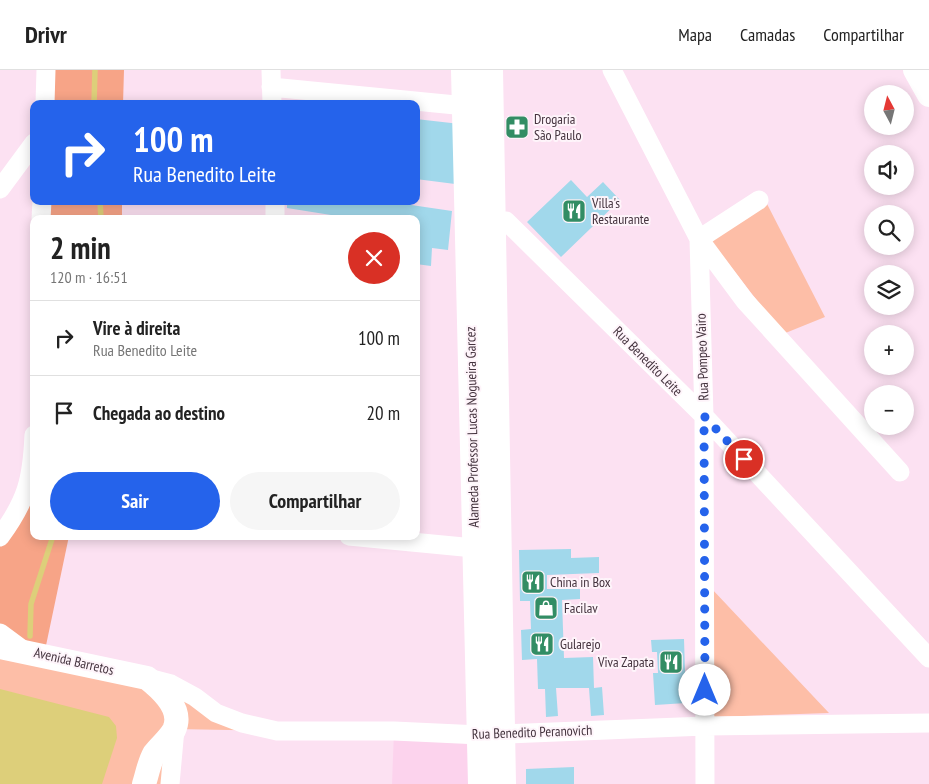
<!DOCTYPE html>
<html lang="pt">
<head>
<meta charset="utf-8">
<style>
  body { margin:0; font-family:"PT Sans Narrow",sans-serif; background:#f6f6f6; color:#222; height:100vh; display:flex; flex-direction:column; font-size:19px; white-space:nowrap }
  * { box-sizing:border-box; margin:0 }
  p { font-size:16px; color:#767676 }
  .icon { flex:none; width:28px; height:28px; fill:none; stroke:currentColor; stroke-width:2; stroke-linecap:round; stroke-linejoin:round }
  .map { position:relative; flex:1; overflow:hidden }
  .sheet { position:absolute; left:30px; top:145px; width:390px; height:325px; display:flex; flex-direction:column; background:#fff; border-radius:10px; box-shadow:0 2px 12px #0003 }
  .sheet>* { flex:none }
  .top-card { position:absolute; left:30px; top:30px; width:390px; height:105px; border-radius:10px; box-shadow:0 2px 12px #0003; background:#2563eb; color:#fff; overflow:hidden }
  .needle { width:32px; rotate:353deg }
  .controls { position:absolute; left:864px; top:15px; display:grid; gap:10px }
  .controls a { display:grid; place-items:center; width:50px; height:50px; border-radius:50%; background:#fff; box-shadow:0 2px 12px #0003; font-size:25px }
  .pin { position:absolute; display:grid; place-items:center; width:42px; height:42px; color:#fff; margin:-21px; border:2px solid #fff; border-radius:50%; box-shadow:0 1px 5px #0007 }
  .me { position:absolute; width:55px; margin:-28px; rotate:0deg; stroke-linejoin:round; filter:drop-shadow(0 0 4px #0008) }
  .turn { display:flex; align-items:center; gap:18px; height:105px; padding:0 20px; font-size:22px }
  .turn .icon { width:65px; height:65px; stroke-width:2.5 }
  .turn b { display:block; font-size:35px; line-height:42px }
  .round { display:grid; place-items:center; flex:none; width:52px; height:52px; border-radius:26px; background:#f6f6f6 }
  .head { display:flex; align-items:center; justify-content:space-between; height:85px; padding:0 20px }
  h1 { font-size:30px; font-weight:700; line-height:38px }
  .button { display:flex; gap:10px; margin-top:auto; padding:10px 20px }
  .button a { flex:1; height:58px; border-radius:30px; background:#2563eb; color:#fff; font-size:20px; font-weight:700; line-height:58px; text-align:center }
  .button a+a { background:#f6f6f6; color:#222 }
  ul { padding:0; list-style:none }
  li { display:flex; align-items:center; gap:15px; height:75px; padding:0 20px; border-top:1px solid #e0e0e0 }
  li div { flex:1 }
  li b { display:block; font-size:19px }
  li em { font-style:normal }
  header { display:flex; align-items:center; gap:30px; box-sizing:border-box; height:70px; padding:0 25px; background:#fff; border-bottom:1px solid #e0e0e0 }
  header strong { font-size:24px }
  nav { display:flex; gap:28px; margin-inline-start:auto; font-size:18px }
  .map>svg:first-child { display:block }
</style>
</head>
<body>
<header>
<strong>Drivr</strong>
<nav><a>Mapa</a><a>Camadas</a><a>Compartilhar</a></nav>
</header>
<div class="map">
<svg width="929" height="714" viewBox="0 0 929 714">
  <rect width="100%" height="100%" fill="#fce1f2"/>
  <!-- built -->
  <path fill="#fcd3ed" d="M 394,661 L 480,665 L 481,714 L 392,714 Z"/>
  <!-- green -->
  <path fill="#fdbea7" d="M 765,130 L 825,247 L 783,264 L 711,171 Z
    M 711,518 L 829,643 L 713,647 Z
    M 0,577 L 23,580 L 277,661 L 175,659 L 170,714 L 0,714 Z"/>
  <!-- forest -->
  <path fill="#f7a487" d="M 46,0 L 124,0 L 123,34 L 45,34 Z
    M 42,131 L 122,131 L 122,149 L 41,149 Z
    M 34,365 L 34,466 L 69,466 L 44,585 L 0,563 L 0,467 L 14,448 Z"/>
  <!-- water -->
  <path fill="#ddcf7a" d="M 0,619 L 109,647 L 116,656 L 117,668 L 102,714 L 0,714 Z"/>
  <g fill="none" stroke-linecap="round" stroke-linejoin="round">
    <!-- stream -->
    <path stroke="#ddcf7a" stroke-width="5.5" d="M 94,34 L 95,0
      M 100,131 L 101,149
      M 30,566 L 31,534 L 53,466"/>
  </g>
  <!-- building -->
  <path fill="#a1d8eb" d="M 416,49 L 460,54 L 455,114 L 416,109 Z
    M 571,110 L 587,127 L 603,112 L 620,130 L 561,187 L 527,152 Z
    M 287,131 L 384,131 L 452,141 L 448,180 L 432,178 L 431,196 L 416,194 L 416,149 L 356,149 L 287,138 Z
    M 571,479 L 571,488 L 599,487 L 599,503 L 547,505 L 547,519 L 580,519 L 580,529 L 562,530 L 564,588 L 593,587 L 594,618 L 602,617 L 604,645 L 591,646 L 589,618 L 556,618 L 558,646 L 546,647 L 545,619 L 538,619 L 537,589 L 522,590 L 521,560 L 531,559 L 530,531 L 520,531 L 519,480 Z
    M 684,569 L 686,633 L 655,635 L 653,603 L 658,603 L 657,582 L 652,582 L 651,570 Z
    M 574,697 L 574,714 L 526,714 L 526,699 Z"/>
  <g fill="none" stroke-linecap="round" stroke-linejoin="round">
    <!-- minor -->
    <path stroke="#fff" stroke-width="19" d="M 271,0 L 272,34
      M 612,0 L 699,169 L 704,346 L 705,714
      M 271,17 L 466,36
      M 45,34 L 46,0
      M 0,119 L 34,73
      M 275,131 L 275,149
      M 41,149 L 42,131
      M 481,154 L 494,154 L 506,151 L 704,346 L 929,588
      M 699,169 L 745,231 L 900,402
      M 699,169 L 759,130
      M 349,466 L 474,478
      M 0,467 C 27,430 32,410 34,365
      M 0,563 L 23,580
      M 148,608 L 171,614 L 195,627 L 216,643 L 242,653 L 277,661 L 394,661 L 480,665 L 705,656 L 929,653
      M 170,714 L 175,659"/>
    <!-- tertiary -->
    <path stroke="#fff" stroke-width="24" d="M 915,0 L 929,25
      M 0,577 L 147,608 C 161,619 184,639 174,660 C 169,669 160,676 154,684 C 149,693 147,705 144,714"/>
    <!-- secondary -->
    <path stroke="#fff" stroke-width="26" d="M 464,0 L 481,714
      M 490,0 L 503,714"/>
  </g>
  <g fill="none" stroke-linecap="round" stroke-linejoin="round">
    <!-- route -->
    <path stroke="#2563eb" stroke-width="9" stroke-dasharray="0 16.2" d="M 705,620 L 704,346 L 744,389"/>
  </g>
  <!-- icons -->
  <defs>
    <g id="pharmacy-square" transform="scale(1.25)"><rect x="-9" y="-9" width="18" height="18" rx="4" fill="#328d64" stroke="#fef4fa"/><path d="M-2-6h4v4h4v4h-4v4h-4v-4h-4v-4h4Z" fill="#fff"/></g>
    <g id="restaurant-square" transform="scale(1.25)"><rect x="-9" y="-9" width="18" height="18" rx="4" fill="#328d64" stroke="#fef4fa"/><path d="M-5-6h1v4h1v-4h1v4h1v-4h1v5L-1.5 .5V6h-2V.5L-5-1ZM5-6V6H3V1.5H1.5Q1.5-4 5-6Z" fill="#fff"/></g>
    <g id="shop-square" transform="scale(1.25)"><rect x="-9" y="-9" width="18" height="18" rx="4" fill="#328d64" stroke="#fef4fa"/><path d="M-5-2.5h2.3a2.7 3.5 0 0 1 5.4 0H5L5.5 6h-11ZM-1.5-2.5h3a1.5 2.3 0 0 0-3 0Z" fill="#fff"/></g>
  </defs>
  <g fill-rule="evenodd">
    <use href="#pharmacy-square" x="517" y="57"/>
    <use href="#restaurant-square" x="574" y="141"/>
    <use href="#restaurant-square" x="533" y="512"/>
    <use href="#shop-square" x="546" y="538"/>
    <use href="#restaurant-square" x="542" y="574"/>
    <use href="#restaurant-square" x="671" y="592"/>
  </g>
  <g text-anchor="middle" stroke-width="4" stroke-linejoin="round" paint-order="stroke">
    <!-- poi labels -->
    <g font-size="14" fill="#44333e" stroke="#fef4fa" text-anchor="start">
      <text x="534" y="54">Drogaria<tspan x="534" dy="16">São Paulo</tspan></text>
      <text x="592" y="138">Villa's<tspan x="592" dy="16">Restaurante</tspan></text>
      <text x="550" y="517">China in Box</text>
      <text x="564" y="543">Facilav</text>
      <text x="560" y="579">Gularejo</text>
      <text x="654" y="597" text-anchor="end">Viva Zapata</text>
    </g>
    <!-- street labels -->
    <g font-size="14" fill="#44333e" stroke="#fef4fa">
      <text transform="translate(702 287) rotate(-92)" y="5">Rua Pompeo Vairo</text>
      <text transform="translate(648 291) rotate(45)" y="5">Rua Benedito Leite</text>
      <text transform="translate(472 357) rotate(-91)" y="5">Alameda Professor Lucas Nogueira Garcez</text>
      <text transform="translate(74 591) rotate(13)" y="5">Avenida Barretos</text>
      <text transform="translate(532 662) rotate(-2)" y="5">Rua Benedito Peranovich</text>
    </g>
  </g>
</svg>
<div class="controls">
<a><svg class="needle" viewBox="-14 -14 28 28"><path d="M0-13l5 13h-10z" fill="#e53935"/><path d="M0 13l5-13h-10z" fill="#767676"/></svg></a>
<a><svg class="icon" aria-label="sound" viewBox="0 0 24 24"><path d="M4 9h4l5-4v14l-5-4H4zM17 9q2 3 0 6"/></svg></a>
<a><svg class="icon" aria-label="search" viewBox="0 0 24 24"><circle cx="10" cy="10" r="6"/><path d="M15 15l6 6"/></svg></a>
<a><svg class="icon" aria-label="layers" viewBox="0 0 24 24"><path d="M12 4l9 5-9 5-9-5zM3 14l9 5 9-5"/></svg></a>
<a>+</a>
<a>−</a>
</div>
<div class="pin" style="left:744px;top:389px;background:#d93025"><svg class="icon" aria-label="arrive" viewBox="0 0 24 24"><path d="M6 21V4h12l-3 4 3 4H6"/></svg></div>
<svg class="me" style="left:705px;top:620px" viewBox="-20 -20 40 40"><circle r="19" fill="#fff"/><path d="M0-13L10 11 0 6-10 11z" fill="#2563eb"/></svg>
<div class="top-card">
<div class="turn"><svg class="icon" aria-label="right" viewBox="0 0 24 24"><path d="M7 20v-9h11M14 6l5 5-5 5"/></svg><div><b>100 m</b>Rua Benedito Leite</div></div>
</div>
<section class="sheet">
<div class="head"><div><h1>2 min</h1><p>120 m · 16:51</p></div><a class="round" style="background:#d93025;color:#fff"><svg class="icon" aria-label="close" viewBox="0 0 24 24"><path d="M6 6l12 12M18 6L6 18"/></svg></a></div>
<ul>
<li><svg class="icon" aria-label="right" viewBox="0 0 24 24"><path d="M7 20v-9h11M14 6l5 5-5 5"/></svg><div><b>Vire à direita</b><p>Rua Benedito Leite</p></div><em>100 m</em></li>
<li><svg class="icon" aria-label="arrive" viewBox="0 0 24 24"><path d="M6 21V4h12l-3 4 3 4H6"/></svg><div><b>Chegada ao destino</b></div><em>20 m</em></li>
</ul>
<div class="button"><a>Sair</a><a>Compartilhar</a></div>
</section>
</div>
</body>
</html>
